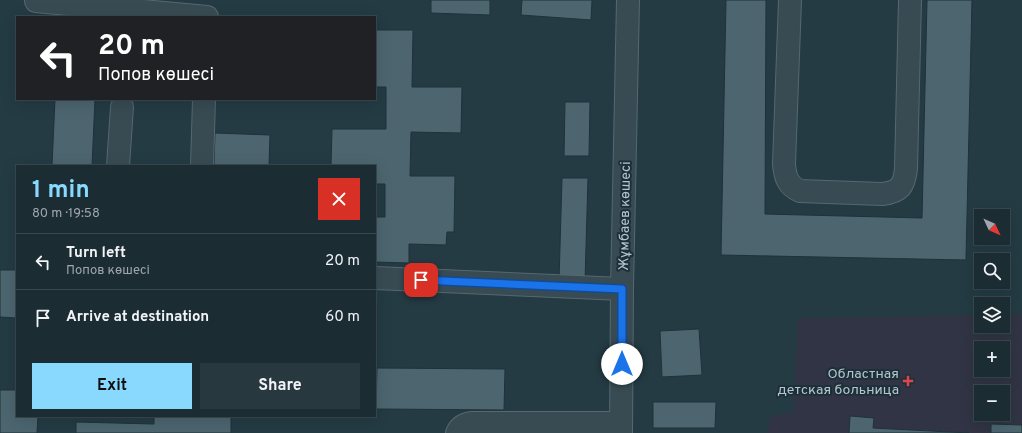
<!DOCTYPE html>
<html lang="en">
<head>
<meta charset="utf-8">
<style>
  body { margin:0; font-family:Overpass,sans-serif; background:#28383f; color:#f1f3f6; height:100vh; display:flex; flex-direction:column; font-size:15px; white-space:nowrap }
  * { box-sizing:border-box; margin:0 }
  p { font-size:13px; color:#a0a7ac }
  .icon { flex:none; width:22px; height:22px; fill:none; stroke:currentColor; stroke-width:2; stroke-linecap:round; stroke-linejoin:round }
  .map { position:relative; flex:1; overflow:hidden }
  .sheet { position:absolute; left:16px; top:165px; width:360px; height:252px; display:flex; flex-direction:column; background:#1b2c33; border-radius:0px; box-shadow:0 4px 16px #0002,0 0 0 1px #39484e }
  .sheet>* { flex:none }
  .hud { position:absolute; left:16px; top:16px; width:360px; height:84px; border-radius:0px; box-shadow:0 4px 16px #0002,0 0 0 1px #39484e; background:#202124; color:#fff; overflow:hidden }
  .needle { width:26px; rotate:134deg }
  .fabs { position:absolute; left:974px; top:209px; display:grid; gap:8px }
  .fabs a { display:grid; place-items:center; width:36px; height:36px; border-radius:0px; background:#1b2c33; box-shadow:0 4px 16px #0002,0 0 0 1px #39484e; font-size:20px }
  .pin { position:absolute; display:grid; place-items:center; width:34px; height:34px; color:#fff; margin:-17px; border-radius:8px; box-shadow:0 2px 6px #0006 }
  .me { position:absolute; width:44px; margin:-22px; rotate:0deg; stroke-linejoin:round; filter:drop-shadow(0 0 3px #0008) }
  .turn { display:flex; align-items:center; gap:14px; height:84px; padding:0 16px; font-size:18px }
  .turn .icon { width:52px; height:52px; stroke-width:2.5 }
  .turn b { display:block; font-size:28px; line-height:34px }
  .round { display:grid; place-items:center; flex:none; width:42px; height:42px; border-radius:0px; background:#28383f }
  .headline { display:flex; align-items:center; justify-content:space-between; height:68px; padding:0 16px }
  h1 { font-size:24px; font-weight:700; line-height:30px; color:#89d9ff }
  .cta { display:flex; gap:8px; margin-top:auto; padding:8px 16px }
  .cta a { flex:1; height:46px; border-radius:0px; background:#89d9ff; color:#111; font-size:16px; font-weight:700; line-height:46px; text-align:center }
  .cta a+a { background:#28383f; color:#f1f3f6 }
  ul { padding:0; list-style:none }
  li { display:flex; align-items:center; gap:12px; height:56px; padding:0 16px; border-top:1px solid #39484e }
  li div { flex:1 }
  li b { display:block; font-size:15px }
  li em { font-style:normal }
  .map>svg:first-child { display:block }
</style>
</head>
<body>
<div class="map">
<svg width="1022" height="433" viewBox="0 0 1022 433">
  <rect width="100%" height="100%" fill="#243b44"/>
  <!-- medical -->
  <path fill="#313444" fill-rule="evenodd" d="M 1003,314 L 1022,314 L 1022,433 L 767,433 L 770,416 L 793,413 L 798,318 L 981,315 L 981,326 L 1003,326 ZM 981,348 L 1003,348 L 1003,370 L 981,370 ZM 981,392 L 1003,392 L 1003,414 L 981,414 Z"/>
  <!-- building -->
  <path fill="#4c656f" stroke="#1f323b" d="M 431,0 L 490,0 L 490,15 L 431,13 Z
    M 522,0 L 592,0 L 591,20 L 521,15 Z
    M 726,0 L 766,0 L 765,214 L 922,218 L 927,0 L 972,0 L 966,260 L 721,255 Z
    M 375,30 L 413,30 L 412,87 L 462,87 L 461,133 L 411,132 L 410,176 L 455,176 L 454,232 L 447,232 L 446,245 L 409,244 L 409,263 L 375,262 L 375,217 L 385,217 L 385,184 L 375,184 L 375,166 L 331,166 L 332,129 L 386,129 L 386,87 L 375,87 Z
    M 55,99 L 95,99 L 92,166 L 52,166 Z
    M 565,102 L 590,102 L 589,156 L 564,156 Z
    M 215,133 L 270,135 L 269,166 L 214,165 Z
    M 562,178 L 588,178 L 585,282 L 559,281 Z
    M 0,270 L 17,270 L 17,318 L 0,317 Z
    M 375,310 L 377,310 L 377,368 L 375,368 Z
    M 699,329 L 702,375 L 662,377 L 660,331 Z
    M 377,368 L 505,369 L 504,410 L 376,409 Z
    M 0,390 L 17,390 L 17,416 L 38,416 L 37,433 L 0,433 Z
    M 653,402 L 716,402 L 715,428 L 653,428 Z
    M 154,416 L 231,416 L 231,433 L 76,433 L 76,422 L 154,424 Z
    M 850,416 L 874,418 L 873,428 L 969,433 L 849,433 Z
    M 991,424 L 1022,425 L 1022,433 L 991,433 Z"/>
  <g fill="none" stroke-linecap="round" stroke-linejoin="round">
    <!-- minor casing -->
    <g stroke="#566871" stroke-width="24">
      <path id="minor" d="M 790,0 L 784,164 C 785,177 788,186 800,191 L 882,194 C 900,192 904,186 906,169 L 910,0
        M 36,1 L 207,17
        M 118,166 L 122,107
        M 202,166 L 204,99
        M 375,278 L 622,289
        M 457,433 C 460,426 464,425 471,423 L 621,423
        M 621,433 L 622,289 L 628,0"/>
    </g>
    <!-- minor -->
    <use href="#minor" stroke="#384b53" stroke-width="22"/>
  </g>
  <g fill="none" stroke-linecap="round" stroke-linejoin="round">
    <!-- route casing -->
    <g stroke="#114b97" stroke-width="10">
      <path id="route" d="M 421,280 L 622,289 L 622,364"/>
    </g>
    <!-- route -->
    <use href="#route" stroke="#1a73e8" stroke-width="7"/>
  </g>
  <!-- markers -->
  <path fill="#e0444e" stroke="#1d3039" stroke-width="1.5" d="M906 375h4v4h4v4h-4v4h-4v-4h-4v-4h4z"/>
  <g text-anchor="middle" stroke-width="4" stroke-linejoin="round" paint-order="stroke">
    <!-- street labels -->
    <g font-size="14" fill="#b5c5cd" stroke="#1d3039">
      <text transform="translate(624 216) rotate(-89)" y="5">Жұмбаев көшесі</text>
    </g>
    <!-- poi labels -->
    <g font-size="14" fill="#b5c5cd" stroke="#1d3039" text-anchor="end">
      <text x="899" y="378">Областная<tspan x="899" dy="16">детская больница</tspan></text>
    </g>
  </g>
</svg>
<div class="fabs">
<a><svg class="needle" viewBox="-14 -14 28 28"><path d="M0-13l5 13h-10z" fill="#e53935"/><path d="M0 13l5-13h-10z" fill="#a0a7ac"/></svg></a>
<a><svg class="icon" aria-label="search" viewBox="0 0 24 24"><circle cx="10" cy="10" r="6"/><path d="M15 15l6 6"/></svg></a>
<a><svg class="icon" aria-label="layers" viewBox="0 0 24 24"><path d="M12 4l9 5-9 5-9-5zM3 14l9 5 9-5"/></svg></a>
<a>+</a>
<a>−</a>
</div>
<div class="pin" style="left:421px;top:280px;background:#d93025"><svg class="icon" aria-label="arrive" viewBox="0 0 24 24"><path d="M6 21V4h12l-3 4 3 4H6"/></svg></div>
<svg class="me" style="left:622px;top:364px" viewBox="-20 -20 40 40"><circle r="19" fill="#fff"/><path d="M0-13L10 11 0 6-10 11z" fill="#1a73e8"/></svg>
<div class="hud">
<div class="turn"><svg class="icon" aria-label="left" viewBox="0 0 24 24"><path d="M17 20v-9H6M10 6l-5 5 5 5"/></svg><div><b>20 m</b>Попов көшесі</div></div>
</div>
<section class="sheet">
<div class="headline"><div><h1>1 min</h1><p>80 m · 19:58</p></div><a class="round" style="background:#d93025;color:#fff"><svg class="icon" aria-label="close" viewBox="0 0 24 24"><path d="M6 6l12 12M18 6L6 18"/></svg></a></div>
<ul>
<li><svg class="icon" aria-label="left" viewBox="0 0 24 24"><path d="M17 20v-9H6M10 6l-5 5 5 5"/></svg><div><b>Turn left</b><p>Попов көшесі</p></div><em>20 m</em></li>
<li><svg class="icon" aria-label="arrive" viewBox="0 0 24 24"><path d="M6 21V4h12l-3 4 3 4H6"/></svg><div><b>Arrive at destination</b></div><em>60 m</em></li>
</ul>
<div class="cta"><a>Exit</a><a>Share</a></div>
</section>
</div>
</body>
</html>
